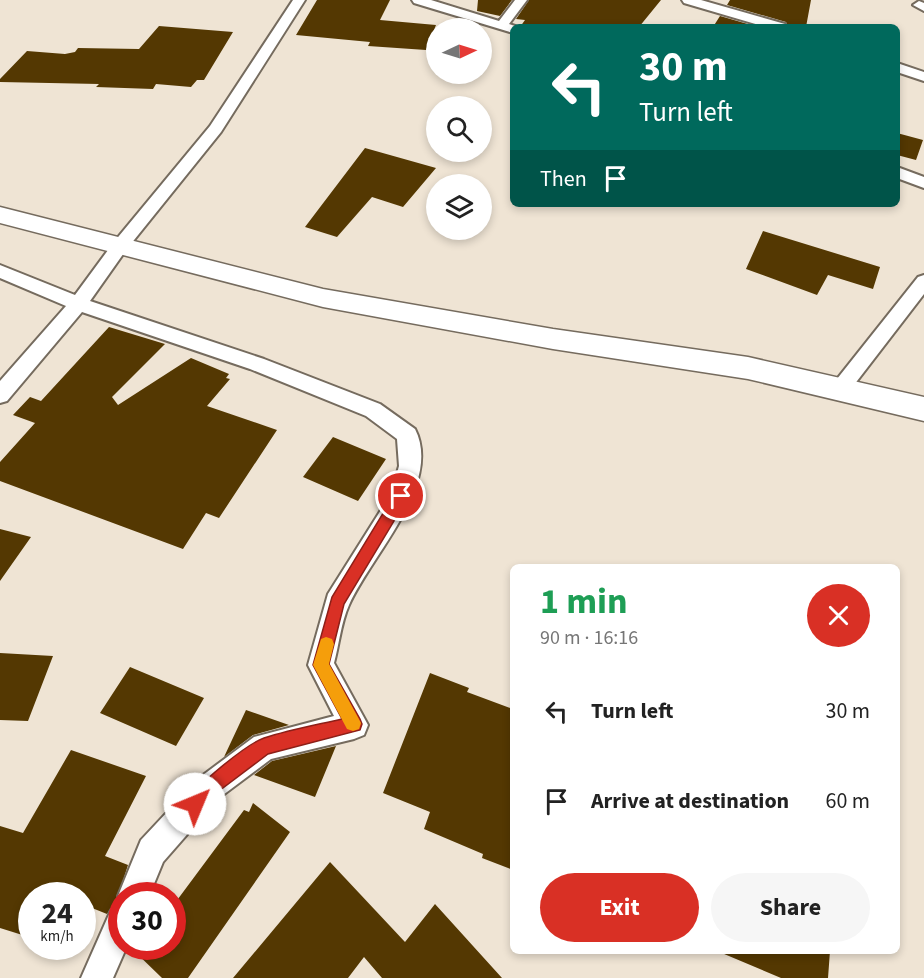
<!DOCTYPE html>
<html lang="en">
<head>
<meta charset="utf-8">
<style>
  body { margin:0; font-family:"Source Sans 3",sans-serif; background:#f6f6f6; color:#222; height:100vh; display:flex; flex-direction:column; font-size:22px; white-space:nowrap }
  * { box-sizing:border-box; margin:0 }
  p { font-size:20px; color:#767676 }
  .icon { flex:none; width:33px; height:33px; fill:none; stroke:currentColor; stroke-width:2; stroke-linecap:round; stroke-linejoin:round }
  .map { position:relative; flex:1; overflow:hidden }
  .panel { position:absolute; left:510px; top:564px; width:390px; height:390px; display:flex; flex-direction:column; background:#fff; border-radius:9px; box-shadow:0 3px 9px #0003 }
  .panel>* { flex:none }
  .hud { position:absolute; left:510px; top:24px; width:390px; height:183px; border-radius:9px; box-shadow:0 3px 9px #0003; background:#00695c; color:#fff; overflow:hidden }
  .needle { width:39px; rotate:86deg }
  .fabs { position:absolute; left:426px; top:18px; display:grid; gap:12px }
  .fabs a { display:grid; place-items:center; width:66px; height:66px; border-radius:50%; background:#fff; box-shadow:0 3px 9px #0003; font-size:30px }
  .speed { position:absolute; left:18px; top:882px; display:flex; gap:12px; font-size:30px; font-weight:700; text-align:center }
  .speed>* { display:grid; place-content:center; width:78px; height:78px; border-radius:50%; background:#fff; box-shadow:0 3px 9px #0003; line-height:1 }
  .speed small { font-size:15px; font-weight:400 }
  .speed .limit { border:9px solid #d22; background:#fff; color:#111 }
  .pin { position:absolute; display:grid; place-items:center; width:51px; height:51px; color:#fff; margin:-26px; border:3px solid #fff; border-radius:50%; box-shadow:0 2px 6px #0007 }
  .me { position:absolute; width:66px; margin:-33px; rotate:45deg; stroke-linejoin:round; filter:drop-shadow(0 0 4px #0008) }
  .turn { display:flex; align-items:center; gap:21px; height:126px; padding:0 30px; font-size:27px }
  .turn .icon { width:78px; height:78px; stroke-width:2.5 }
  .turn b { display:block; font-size:42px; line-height:51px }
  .then { display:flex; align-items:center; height:57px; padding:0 30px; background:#0003; gap:12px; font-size:22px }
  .round { display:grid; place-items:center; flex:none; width:63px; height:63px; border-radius:32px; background:#f6f6f6 }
  .summary { display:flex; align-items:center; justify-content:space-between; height:102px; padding:0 30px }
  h1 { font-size:36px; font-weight:700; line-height:45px; color:#1e9e55 }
  .action { display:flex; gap:12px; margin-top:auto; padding:12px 30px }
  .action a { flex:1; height:69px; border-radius:36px; background:#d93025; color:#fff; font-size:24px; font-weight:700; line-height:69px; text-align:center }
  .action a+a { background:#f6f6f6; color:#222 }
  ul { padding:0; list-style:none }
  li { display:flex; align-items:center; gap:18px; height:90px; padding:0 30px }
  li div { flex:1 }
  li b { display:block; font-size:22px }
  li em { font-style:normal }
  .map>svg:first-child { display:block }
</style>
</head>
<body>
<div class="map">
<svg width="924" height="978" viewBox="0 0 924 978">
  <rect width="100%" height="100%" fill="#efe4d4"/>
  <!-- building -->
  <path fill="#543802" d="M 317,0 L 390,0 L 380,20 L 436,25 L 426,50 L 368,46 L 370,42 L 296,35 Z
    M 478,0 L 512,0 L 500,16 L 477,11 Z
    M 529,0 L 661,0 L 639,27 L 520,27 L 525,20 L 516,19 Z
    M 730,0 L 811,0 L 806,27 L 788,27 L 786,22 L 727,5 Z
    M 720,16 L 758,27 L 713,27 Z
    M 159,26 L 233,32 L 204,80 L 197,80 L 191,87 L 156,84 L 153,89 L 96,87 L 99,84 L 0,82 L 0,79 L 27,51 L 65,54 L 75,52 L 78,48 L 139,49 Z
    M 897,133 L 923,140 L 916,160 L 897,155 Z
    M 365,148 L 436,168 L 403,207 L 372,197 L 337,237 L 305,227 Z
    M 763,231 L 880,267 L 873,289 L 828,275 L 817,295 L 746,269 Z
    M 109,327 L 165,344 L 112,397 L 118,405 L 191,358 L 229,374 L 226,378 L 230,379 L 207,406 L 277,430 L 219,518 L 206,513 L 183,549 L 0,481 L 0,462 L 35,423 L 13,415 L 30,397 L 41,401 Z
    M 333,437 L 386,459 L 358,501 L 303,477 Z
    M 0,529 L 31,537 L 0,581 Z
    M 0,653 L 53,656 L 28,721 L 0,720 Z
    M 130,667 L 204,698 L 176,746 L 100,713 Z
    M 430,673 L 469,688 L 467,692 L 513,709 L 513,870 L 482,858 L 483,854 L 424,829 L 430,812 L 383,793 Z
    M 246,710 L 289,725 L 253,735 L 224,757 Z
    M 336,746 L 315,797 L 254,775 L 272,761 Z
    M 71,750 L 146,776 L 105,856 L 128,865 L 117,899 L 107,914 L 82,904 L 82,896 L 32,896 L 32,938 L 0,928 L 0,826 L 23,833 Z
    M 253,803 L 290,832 L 188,978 L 162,978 L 129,946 L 172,946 L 172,907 L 244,810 L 249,812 Z
    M 330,862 L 405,942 L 435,904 L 502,978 L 382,978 L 364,957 L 348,978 L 233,978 Z
    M 717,951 L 830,951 L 828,978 L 781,978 Z"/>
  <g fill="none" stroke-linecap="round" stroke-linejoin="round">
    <!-- minor casing -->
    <g stroke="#756b5e" stroke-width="4">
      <path id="minor" d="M 293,0 L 305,0 L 221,132 L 126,250 L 90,301 L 264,359 L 380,404 L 415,429 C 443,484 370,557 349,605 C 341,622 339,645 334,663 L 368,725 L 364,735 L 354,739 L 271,759 L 219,798 L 163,862 L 149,896 L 122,896 L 122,946 L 127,946 L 113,978 L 81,978 L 111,910 L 121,905 L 118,896 L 141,840 L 199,778 L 254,737 L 334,716 L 308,665 L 328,594 L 391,494 L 399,466 L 397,439 L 366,416 L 250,369 L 82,312 L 7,401 L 0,403 L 0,381 L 66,306 L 0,278 L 0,265 L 75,295 L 114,242 L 210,126 Z
        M 412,0 L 431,0 L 499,21 L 515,0 L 527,0 L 509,24 L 518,27 L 513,27 L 513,33 L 414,3 Z
        M 682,0 L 701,0 L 785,24 L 786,27 L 766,27 L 684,3 Z
        M 919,1 L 924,3 L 924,11 L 913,5 Z
        M 897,63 L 924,72 L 924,81 L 897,72 Z
        M 897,167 L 924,177 L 924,188 L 897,178 Z
        M 924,275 L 924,294 L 847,394 L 840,397 L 833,394 L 830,389 L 833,384 L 918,277 Z"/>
    </g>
    <!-- primary casing -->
    <g stroke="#756b5e" stroke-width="3">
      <path id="primary" d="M 0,207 L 323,289 L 553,329 L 748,357 L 924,397 L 924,421 L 748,379 L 553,349 L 323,307 L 0,223 Z"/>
    </g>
    <!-- minor -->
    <use href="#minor" fill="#fff" fill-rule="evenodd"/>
    <!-- primary -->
    <use href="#primary" fill="#fff" fill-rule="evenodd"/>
  </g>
  <!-- route -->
  <path fill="#d93025" stroke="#8d1f18" stroke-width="1.5" d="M 401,491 L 406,492 L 408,496 L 406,501 L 344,604 L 329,664 L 360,719 L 362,724 L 360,730 L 268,754 L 215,794 L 201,810 L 195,812 L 189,810 L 186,804 C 193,787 247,744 264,738 C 289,730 316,725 342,719 L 313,665 L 332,597 L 396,492 Z"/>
  <!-- slow -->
  <path fill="#f59e0b" d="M 326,637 L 332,639 L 334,644 L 329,664 L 361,723 L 359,729 L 353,731 L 347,729 L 313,665 L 321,639 Z"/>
</svg>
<div class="fabs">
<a><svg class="needle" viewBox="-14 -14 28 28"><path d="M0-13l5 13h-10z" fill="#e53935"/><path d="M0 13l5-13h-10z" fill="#767676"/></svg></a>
<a><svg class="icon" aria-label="search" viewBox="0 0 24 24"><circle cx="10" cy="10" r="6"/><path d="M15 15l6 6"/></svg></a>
<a><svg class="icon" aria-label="layers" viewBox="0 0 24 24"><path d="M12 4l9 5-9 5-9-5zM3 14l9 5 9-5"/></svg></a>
</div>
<div class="speed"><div>24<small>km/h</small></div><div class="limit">30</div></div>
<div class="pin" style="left:401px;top:496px;background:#d93025"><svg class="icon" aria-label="arrive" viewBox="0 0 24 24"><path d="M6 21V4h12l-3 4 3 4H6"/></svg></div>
<svg class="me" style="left:195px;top:804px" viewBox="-20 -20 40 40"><circle r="19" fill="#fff"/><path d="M0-13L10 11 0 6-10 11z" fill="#d93025"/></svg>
<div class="hud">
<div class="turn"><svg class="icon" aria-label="left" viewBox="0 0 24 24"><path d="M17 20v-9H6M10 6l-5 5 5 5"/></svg><div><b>30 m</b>Turn left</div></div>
<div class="then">Then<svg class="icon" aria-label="arrive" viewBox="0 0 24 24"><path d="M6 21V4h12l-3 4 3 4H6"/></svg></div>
</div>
<section class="panel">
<div class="summary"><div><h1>1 min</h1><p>90 m · 16:16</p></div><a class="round" style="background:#d93025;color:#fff"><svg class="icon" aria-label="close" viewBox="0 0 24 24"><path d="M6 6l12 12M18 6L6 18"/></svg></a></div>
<ul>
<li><svg class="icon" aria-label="left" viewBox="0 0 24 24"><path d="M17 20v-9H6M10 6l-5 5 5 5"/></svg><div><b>Turn left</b></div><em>30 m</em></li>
<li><svg class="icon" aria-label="arrive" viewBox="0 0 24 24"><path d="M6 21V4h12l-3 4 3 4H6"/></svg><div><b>Arrive at destination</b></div><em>60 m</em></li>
</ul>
<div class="action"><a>Exit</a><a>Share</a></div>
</section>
</div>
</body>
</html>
